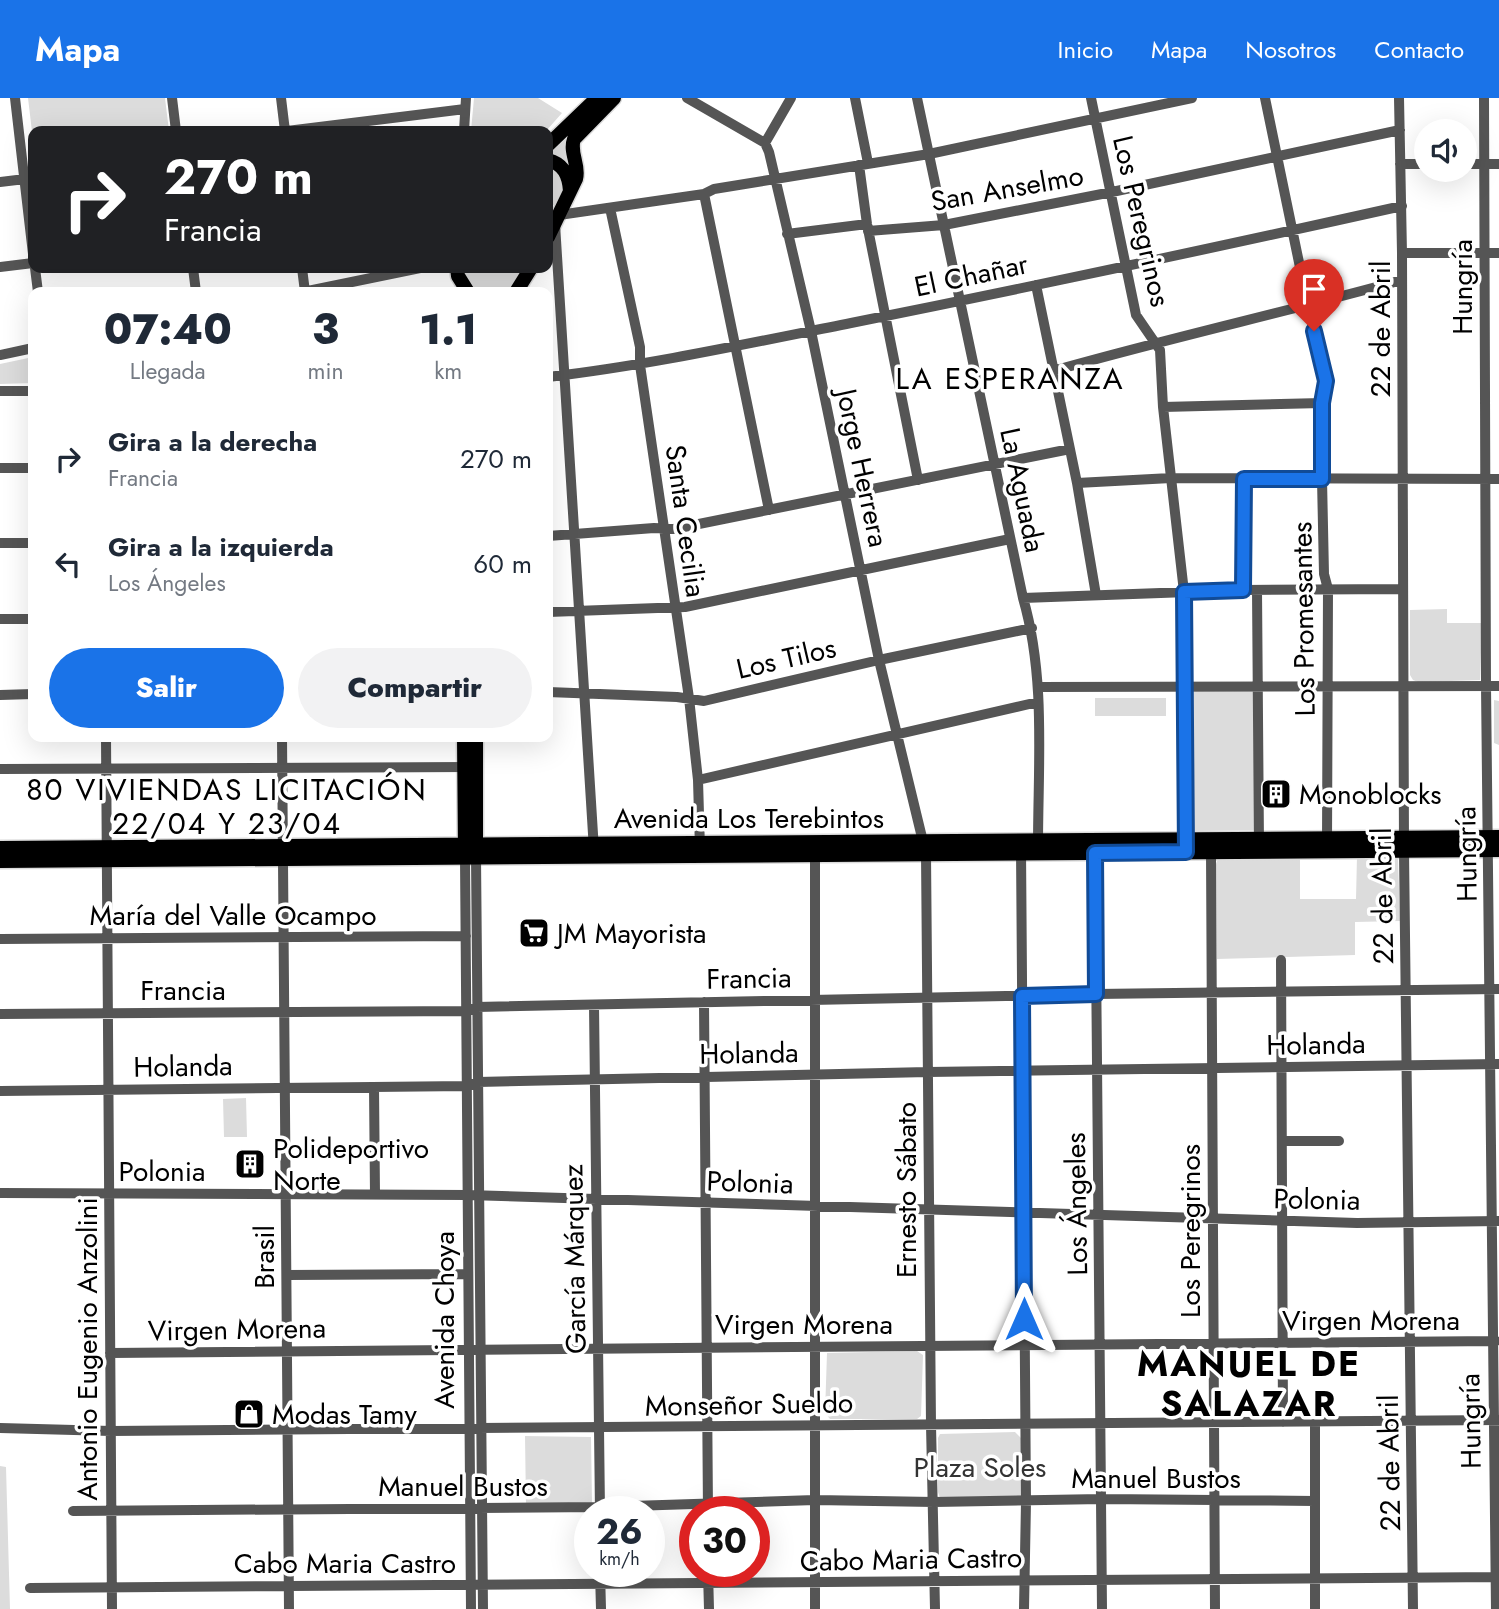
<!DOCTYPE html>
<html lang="es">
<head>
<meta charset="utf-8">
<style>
  body { margin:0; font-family:Jost,sans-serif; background:#f2f2f3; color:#1f2937; height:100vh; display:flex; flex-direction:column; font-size:26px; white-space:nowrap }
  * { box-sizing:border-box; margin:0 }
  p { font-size:23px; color:#747a83 }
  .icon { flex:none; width:38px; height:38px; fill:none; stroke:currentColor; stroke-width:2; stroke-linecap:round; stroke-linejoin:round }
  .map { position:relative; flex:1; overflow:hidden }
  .side { position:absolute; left:28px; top:189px; width:525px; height:455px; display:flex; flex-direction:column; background:#fff; border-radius:14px; box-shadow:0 7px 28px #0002 }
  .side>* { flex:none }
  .guide { position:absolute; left:28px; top:28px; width:525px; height:147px; border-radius:14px; box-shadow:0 7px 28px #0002; background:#202124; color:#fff; overflow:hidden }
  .buttons { position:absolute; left:1414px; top:21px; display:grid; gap:14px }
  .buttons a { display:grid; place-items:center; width:63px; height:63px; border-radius:50%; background:#fff; box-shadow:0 7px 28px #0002; font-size:35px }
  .speed { position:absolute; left:574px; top:1398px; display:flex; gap:14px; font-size:35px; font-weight:700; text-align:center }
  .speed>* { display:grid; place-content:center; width:91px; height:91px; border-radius:50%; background:#fff; box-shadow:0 7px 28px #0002; line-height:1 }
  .speed small { font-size:18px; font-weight:400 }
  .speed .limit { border:10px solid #d22; background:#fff; color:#111 }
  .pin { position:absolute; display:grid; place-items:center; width:60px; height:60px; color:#fff; margin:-72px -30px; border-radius:50% 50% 50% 0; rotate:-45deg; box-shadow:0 0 7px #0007 }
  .pin .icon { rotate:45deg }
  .me { position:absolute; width:77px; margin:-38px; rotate:0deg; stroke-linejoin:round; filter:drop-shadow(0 0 5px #0008) }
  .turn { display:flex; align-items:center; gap:24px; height:147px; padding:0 21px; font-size:32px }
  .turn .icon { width:91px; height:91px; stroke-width:2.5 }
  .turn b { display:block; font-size:49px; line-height:60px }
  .eta { display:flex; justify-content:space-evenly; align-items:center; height:119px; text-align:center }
  .eta b { font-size:42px; font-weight:800; line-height:49px }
  .button { display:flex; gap:14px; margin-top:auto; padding:14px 21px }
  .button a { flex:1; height:80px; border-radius:42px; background:#1a73e8; color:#fff; font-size:28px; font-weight:800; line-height:80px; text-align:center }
  .button a+a { background:#f2f2f3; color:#1f2937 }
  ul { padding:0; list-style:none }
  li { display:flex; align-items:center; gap:21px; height:105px; padding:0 21px }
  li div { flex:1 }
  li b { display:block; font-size:26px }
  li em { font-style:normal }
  header { display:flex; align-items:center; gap:42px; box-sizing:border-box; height:98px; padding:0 35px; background:#1a73e8; color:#fff }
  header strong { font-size:33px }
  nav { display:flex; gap:38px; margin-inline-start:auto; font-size:24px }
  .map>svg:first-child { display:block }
</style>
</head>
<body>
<header>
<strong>Mapa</strong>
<nav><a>Inicio</a><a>Mapa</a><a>Nosotros</a><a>Contacto</a></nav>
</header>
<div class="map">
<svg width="1499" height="1511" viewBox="0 0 1499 1511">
  <rect width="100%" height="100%" fill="#fff"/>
  <!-- green -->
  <path fill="#dcdcdc" d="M 28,0 L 165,0 L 169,33 L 33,33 L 33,42 Z
    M 474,0 L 538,0 L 562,15 L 546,33 L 471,33 Z
    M 604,0 L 578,28 L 572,72 L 548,58 L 548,54 Z
    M 548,68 L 558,73 L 566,91 L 560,104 L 548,110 Z
    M 462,170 L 522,170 C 519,190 512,194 492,194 C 488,194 479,196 475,194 C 467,191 465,177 462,170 Z
    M 33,259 L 33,285 L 0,286 L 0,266 Z
    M 1447,511 L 1447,525 L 1482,525 L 1480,582 L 1418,584 L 1413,582 L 1410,577 L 1410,512 Z
    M 1253,591 L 1255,732 L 1192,733 L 1190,592 Z
    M 1095,600 L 1166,600 L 1166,618 L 1095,618 Z
    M 1494,602 L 1499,603 L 1499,647 L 1494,645 Z
    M 1357,758 L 1394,758 L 1398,761 L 1400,823 L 1355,824 L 1355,857 L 1217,861 L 1216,766 L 1218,761 L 1300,759 L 1300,801 L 1356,801 Z
    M 246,1000 L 247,1039 L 224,1039 L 223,1001 Z
    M 917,1253 L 923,1257 L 921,1318 L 917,1321 L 830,1321 L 825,1315 L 827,1255 Z
    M 1015,1334 L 1021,1340 L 1022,1397 L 1020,1401 L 940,1400 L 938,1394 L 938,1340 L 940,1336 Z
    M 525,1338 L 591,1339 L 592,1405 L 526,1407 Z
    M 0,1368 L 6,1369 L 10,1511 L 0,1511 Z"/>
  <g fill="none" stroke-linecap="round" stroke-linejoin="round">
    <!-- major casing -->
    <g stroke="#dbdbdb" stroke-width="17">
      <path id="major" d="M 548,47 L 597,0
        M 548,62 C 564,66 569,78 570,93
        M 548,139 L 576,81 C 580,67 569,55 574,41 L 614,0
        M 457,170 L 458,178 L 468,194
        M 516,194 L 531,170
        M 464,639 L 465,756
        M 476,639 L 476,755
        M 0,750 L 1499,739
        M 0,763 L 1499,752"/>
    </g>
    <!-- minor -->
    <path stroke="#555" stroke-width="10" d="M 15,0 L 33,156
      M 172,0 L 176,33
      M 281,0 L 285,33
      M 687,0 L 765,45
      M 855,0 L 868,65
      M 917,0 L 1023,500 C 1046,579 1038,666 1038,748
      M 1091,0 L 1136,217 L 1160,252 L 1163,309 L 1184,494 L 1186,748
      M 1265,0 L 1308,208 L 1326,283 L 1322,305 L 1322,381 L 1324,476 L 1328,491 L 1327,747
      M 1399,0 L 1402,155 L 1404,753 L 1413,1511
      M 1484,0 L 1486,588 L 1496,1511
      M 287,33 L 465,11
      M 464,33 L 466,0
      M 765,45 L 769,54 L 811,233 L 879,562 L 926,756 L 931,1327 L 935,1511
      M 765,45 L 791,0
      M 1400,66 L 1426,66
      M 1465,66 L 1499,66
      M 859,67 L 867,126 L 918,382
      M 0,84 L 25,81
      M 704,96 L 769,412
      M 610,110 L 640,249 L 640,267 L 689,600 L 698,682 L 700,751
      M 559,117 L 704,96 L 714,91 L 929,56 L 1192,0
      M 555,126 L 594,752
      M 868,133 L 944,127 L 1112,94 L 1400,32
      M 787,136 L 867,126
      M 1402,155 L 1499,155
      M 0,169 L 33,165
      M 35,170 L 38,194
      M 193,170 L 196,194
      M 302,170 L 305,194
      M 1036,187 L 1077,385 L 1096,497
      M 303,194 L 420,170
      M 0,257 L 33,250
      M 1053,273 C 1169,240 1286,214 1402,182
      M 548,279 C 650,267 750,245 851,225 C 1035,188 1218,149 1402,108
      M 0,293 L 33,293
      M 1163,309 L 1322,305
      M 0,370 L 33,370
      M 1077,385 L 1171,380 L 1499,381
      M 548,438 L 654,430 L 674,431 L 1070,351
      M 0,445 L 33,445
      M 1243,492 L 1244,381
      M 1257,492 L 1259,747
      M 1023,500 L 1243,492 L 1403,491
      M 548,514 L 685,509 L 1010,441
      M 0,521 L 33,521
      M 1038,589 L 1499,588
      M 548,594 L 677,599 L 704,603 L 879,562 L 1032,530
      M 0,597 L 33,596
      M 106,639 L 112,1511
      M 282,639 L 289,1511
      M 0,671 L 470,669
      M 698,682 L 1038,604
      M 1095,747 L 1102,1511
      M 815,751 L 815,1511
      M 1021,751 L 1026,1404 L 1024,1511
      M 1211,754 L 1215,1511
      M 476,759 L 483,1511
      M 465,760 L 471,1511
      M 0,841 L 466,838
      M 1281,862 L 1283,1324
      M 704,904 L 708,1414
      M 594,907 L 600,1414
      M 0,916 L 466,913 L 477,909 L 1096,896 L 1499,891
      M 374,989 L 375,1097
      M 0,993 L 467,988 L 478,984 L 928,974 L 1499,966
      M 1282,1043 L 1339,1043
      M 0,1095 L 468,1097 L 1357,1125 L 1499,1123
      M 287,1177 L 468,1176
      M 110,1255 L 1496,1243
      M 1315,1324 L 1315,1511
      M 0,1330 L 111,1333 L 1499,1322
      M 73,1413 L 600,1409 L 815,1402 L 934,1404 L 1102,1401 L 1315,1403
      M 600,1474 L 601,1511
      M 708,1474 L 709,1511
      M 30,1490 L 1499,1479"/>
    <!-- major -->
    <use href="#major" stroke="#000" stroke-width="14"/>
  </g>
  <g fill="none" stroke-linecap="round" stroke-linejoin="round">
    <!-- route casing -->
    <g stroke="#114b97" stroke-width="18">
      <path id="route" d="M 1024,1221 L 1022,898 L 1096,896 L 1095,755 L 1186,754 L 1184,494 L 1243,492 L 1244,381 L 1322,381 L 1322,305 L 1326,283 L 1314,233"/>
    </g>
    <!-- route -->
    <use href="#route" stroke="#1a73e8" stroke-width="12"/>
  </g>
  <!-- icons -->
  <defs>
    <g id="building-square" transform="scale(1.575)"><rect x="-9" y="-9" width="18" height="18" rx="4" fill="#000" stroke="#fff"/><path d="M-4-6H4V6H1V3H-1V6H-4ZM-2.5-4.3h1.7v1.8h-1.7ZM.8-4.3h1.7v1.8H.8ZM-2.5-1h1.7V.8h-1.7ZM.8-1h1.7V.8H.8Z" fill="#fff"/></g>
    <g id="supermarket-square" transform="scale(1.575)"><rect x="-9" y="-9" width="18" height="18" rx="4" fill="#000" stroke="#fff"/><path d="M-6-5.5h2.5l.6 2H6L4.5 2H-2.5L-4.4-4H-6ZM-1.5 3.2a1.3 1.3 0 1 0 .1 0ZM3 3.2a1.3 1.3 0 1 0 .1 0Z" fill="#fff"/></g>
    <g id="shop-square" transform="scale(1.575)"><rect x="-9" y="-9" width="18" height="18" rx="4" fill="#000" stroke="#fff"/><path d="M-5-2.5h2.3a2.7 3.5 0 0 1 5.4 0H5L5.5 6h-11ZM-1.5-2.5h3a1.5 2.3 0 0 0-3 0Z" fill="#fff"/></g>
  </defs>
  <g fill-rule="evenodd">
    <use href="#building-square" x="1276" y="696"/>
    <use href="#supermarket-square" x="534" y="835"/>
    <use href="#building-square" x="250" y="1066"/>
    <use href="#shop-square" x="249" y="1316"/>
  </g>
  <g text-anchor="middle" stroke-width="7" stroke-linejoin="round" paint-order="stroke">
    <!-- street labels -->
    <g font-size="28" fill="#000" stroke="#fff">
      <text transform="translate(1007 90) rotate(-10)" y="10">San Anselmo</text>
      <text transform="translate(1142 123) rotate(77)" y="10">Los Peregrinos</text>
      <text transform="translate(971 177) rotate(-12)" y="10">El Chañar</text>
      <text transform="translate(1462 189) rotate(-90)" y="10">Hungría</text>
      <text transform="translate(1380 231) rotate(-90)" y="10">22 de Abril</text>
      <text transform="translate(863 370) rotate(78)" y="10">Jorge Herrera</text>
      <text transform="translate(1023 392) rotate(78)" y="10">La Aguada</text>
      <text transform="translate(686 423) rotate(82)" y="10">Santa Cecilia</text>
      <text transform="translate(1303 521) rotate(-91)" y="10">Los Promesantes</text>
      <text transform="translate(786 560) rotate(-13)" y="10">Los Tilos</text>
      <text x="749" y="730">Avenida Los Terebintos</text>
      <text transform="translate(1466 756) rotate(-91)" y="10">Hungría</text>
      <text transform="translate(1382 798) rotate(-91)" y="10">22 de Abril</text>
      <text x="233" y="827">María del Valle Ocampo</text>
      <text transform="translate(749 880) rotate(-1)" y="10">Francia</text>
      <text x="183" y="902">Francia</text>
      <text transform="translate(1316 946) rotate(-1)" y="10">Holanda</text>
      <text transform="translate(749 955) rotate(-1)" y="10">Holanda</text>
      <text transform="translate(183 968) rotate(-1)" y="10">Holanda</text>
      <text x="162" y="1083">Polonia</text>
      <text transform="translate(750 1084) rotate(2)" y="10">Polonia</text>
      <text transform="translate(906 1092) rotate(-90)" y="10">Ernesto Sábato</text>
      <text transform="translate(1317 1101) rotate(1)" y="10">Polonia</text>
      <text transform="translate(1076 1106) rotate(-91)" y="10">Los Ángeles</text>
      <text transform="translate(1190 1133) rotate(-90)" y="10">Los Peregrinos</text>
      <text transform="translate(264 1159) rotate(-90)" y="10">Brasil</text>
      <text transform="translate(574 1161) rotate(-91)" y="10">García Márquez</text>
      <text transform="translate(444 1222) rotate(-90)" y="10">Avenida Choya</text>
      <text x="1371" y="1232">Virgen Morena</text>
      <text x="804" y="1236">Virgen Morena</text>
      <text transform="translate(237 1231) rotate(-1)" y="10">Virgen Morena</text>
      <text transform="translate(87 1251) rotate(-90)" y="10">Antonio Eugenio Anzolini</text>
      <text transform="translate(749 1306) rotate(-1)" y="10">Monseñor Sueldo</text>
      <text transform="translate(1470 1323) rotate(-91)" y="10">Hungría</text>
      <text transform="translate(1389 1365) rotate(-91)" y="10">22 de Abril</text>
      <text x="1156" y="1390">Manuel Bustos</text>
      <text x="463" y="1398">Manuel Bustos</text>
      <text transform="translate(911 1461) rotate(-1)" y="10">Cabo Maria Castro</text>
      <text x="345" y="1475">Cabo Maria Castro</text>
    </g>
    <!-- poi labels -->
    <g font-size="28" fill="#000" stroke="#fff" text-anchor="start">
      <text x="1299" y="706">Monoblocks</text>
      <text x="557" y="845">JM Mayorista</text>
      <text x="273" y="1060">Polideportivo<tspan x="273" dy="32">Norte</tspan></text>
      <text x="272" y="1326">Modas Tamy</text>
    </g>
    <!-- park labels -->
    <g font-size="28" fill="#333" stroke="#fff">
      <text x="980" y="1379">Plaza Soles</text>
    </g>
    <!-- neighbourhood labels -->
    <g font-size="30" letter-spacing="2" fill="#000" stroke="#fff">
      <text x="1010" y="291">LA ESPERANZA</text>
      <text x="227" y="702">80 VIVIENDAS LICITACIÓN<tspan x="227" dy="34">22/04 Y 23/04</tspan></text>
    </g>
    <!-- district labels -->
    <g font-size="35" font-weight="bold" letter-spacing="2" fill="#000" stroke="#fff">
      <text x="1249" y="1278">MANUEL DE<tspan x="1249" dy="40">SALAZAR</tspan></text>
    </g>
  </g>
</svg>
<div class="buttons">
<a><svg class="icon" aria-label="sound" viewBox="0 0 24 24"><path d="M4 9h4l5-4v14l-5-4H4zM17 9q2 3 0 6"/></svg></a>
</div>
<div class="speed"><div>26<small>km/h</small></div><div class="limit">30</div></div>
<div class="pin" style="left:1314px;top:233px;background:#d93025"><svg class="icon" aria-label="arrive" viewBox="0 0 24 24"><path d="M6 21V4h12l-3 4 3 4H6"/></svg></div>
<svg class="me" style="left:1024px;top:1221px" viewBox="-20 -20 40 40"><path d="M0-17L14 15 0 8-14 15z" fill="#1a73e8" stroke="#fff" stroke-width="4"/></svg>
<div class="guide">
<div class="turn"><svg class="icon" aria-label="right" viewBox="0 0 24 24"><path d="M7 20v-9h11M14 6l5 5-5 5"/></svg><div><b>270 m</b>Francia</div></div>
</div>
<section class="side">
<div class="eta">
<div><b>07:40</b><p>Llegada</p></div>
<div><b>3</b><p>min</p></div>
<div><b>1.1</b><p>km</p></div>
</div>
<ul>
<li><svg class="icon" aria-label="right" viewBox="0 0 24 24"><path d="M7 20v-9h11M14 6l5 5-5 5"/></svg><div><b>Gira a la derecha</b><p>Francia</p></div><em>270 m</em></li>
<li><svg class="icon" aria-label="left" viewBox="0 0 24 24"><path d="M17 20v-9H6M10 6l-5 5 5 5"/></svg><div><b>Gira a la izquierda</b><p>Los Ángeles</p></div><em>60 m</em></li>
</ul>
<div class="button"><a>Salir</a><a>Compartir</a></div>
</section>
</div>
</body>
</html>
